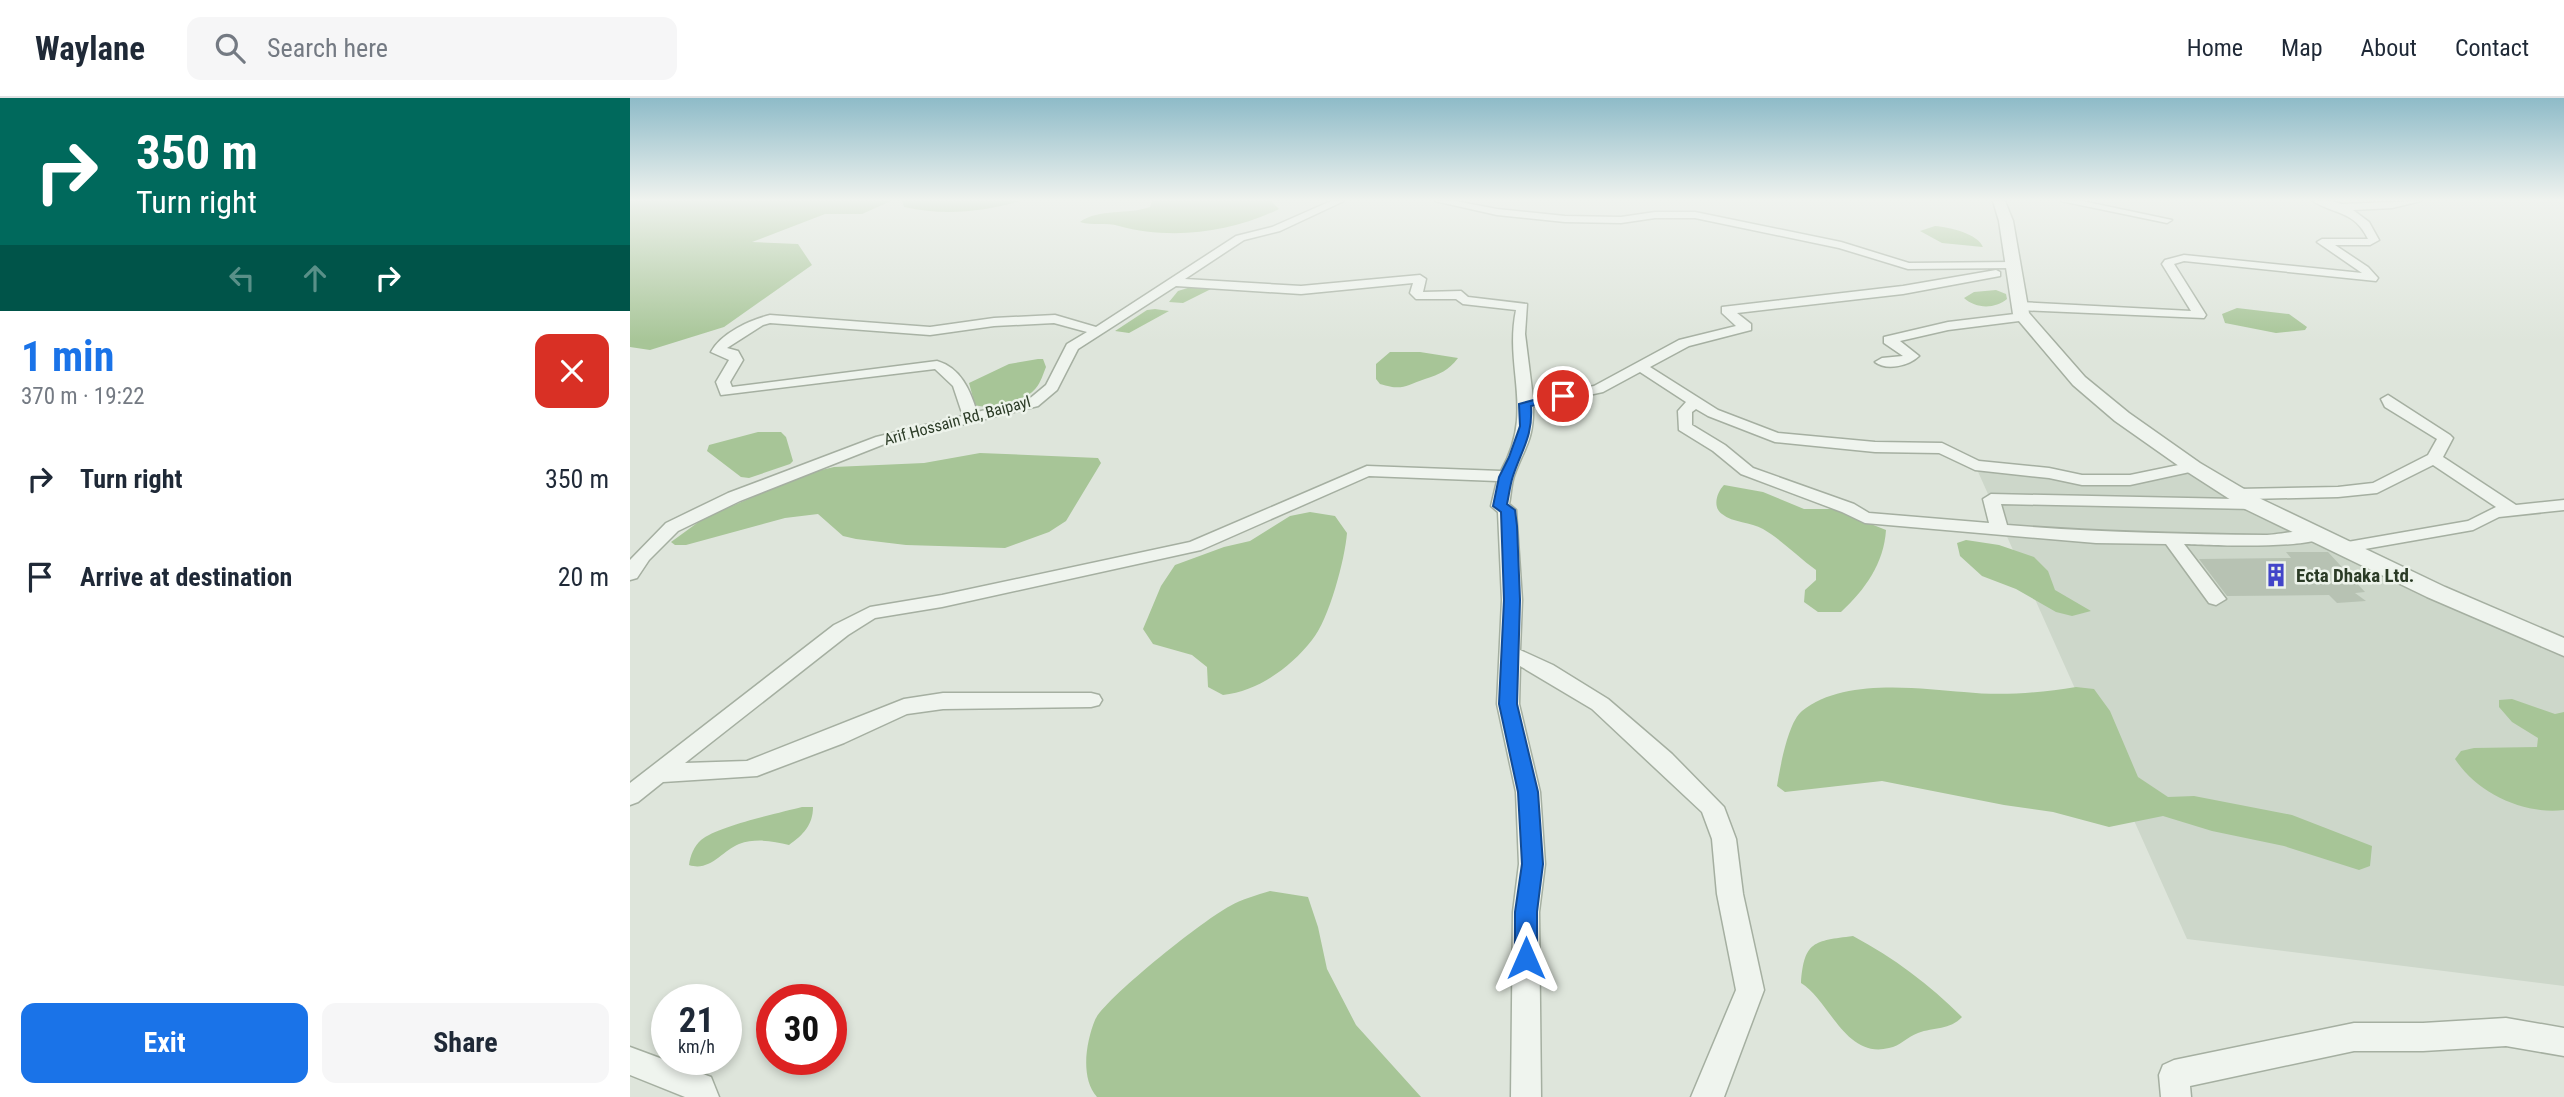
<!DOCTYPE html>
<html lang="en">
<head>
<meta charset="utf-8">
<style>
  body { margin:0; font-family:"Roboto Condensed",sans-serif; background:#f6f6f7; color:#1f2937; height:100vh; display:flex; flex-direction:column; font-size:26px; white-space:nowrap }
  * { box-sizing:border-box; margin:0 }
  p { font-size:23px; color:#747a83 }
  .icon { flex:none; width:38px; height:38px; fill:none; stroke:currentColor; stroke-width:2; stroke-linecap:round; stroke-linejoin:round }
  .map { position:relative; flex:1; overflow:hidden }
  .panel { display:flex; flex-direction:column; background:#fff; width:630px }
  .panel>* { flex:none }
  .hud { background:#00695c; color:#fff; overflow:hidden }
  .speed { position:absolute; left:21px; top:886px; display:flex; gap:14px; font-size:35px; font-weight:700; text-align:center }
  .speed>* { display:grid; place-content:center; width:91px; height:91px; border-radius:50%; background:#fff; box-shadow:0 4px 10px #0003; line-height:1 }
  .speed small { font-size:18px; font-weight:400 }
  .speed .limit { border:10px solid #d22; background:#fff; color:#111 }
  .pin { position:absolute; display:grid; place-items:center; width:60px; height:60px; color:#fff; margin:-30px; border:4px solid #fff; border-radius:50%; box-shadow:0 2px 7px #0007 }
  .me { position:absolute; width:77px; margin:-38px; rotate:0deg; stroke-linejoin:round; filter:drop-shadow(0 0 5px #0008) }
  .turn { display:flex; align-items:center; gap:24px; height:147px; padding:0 21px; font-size:32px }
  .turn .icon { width:91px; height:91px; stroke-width:2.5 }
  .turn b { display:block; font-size:49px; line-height:60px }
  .lanes { display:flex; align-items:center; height:66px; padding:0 21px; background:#0003; justify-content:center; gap:35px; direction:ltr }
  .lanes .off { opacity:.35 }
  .round { display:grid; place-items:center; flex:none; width:74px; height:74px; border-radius:14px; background:#f6f6f7 }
  .headline { display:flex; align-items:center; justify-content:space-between; height:119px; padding:0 21px }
  h1 { font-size:42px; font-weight:700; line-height:52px; color:#1a73e8 }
  .cta { display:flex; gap:14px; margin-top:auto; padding:14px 21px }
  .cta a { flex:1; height:80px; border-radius:14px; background:#1a73e8; color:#fff; font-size:28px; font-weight:700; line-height:80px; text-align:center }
  .cta a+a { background:#f6f6f7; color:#1f2937 }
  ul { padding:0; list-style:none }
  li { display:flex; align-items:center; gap:21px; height:98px; padding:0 21px }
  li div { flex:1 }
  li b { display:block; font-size:26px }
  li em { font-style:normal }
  header { display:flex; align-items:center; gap:42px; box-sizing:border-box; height:98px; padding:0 35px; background:#fff; border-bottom:2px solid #e0e1e3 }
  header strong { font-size:33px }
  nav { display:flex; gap:38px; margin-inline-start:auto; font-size:24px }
  .search { width:490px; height:63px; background:#f6f6f7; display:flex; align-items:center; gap:18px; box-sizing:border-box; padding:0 24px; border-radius:14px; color:#747a83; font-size:26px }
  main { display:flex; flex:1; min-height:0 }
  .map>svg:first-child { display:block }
</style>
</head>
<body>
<header>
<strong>Waylane</strong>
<div class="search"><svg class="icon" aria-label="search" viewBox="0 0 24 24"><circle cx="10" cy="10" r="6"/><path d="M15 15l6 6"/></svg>Search here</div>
<nav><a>Home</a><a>Map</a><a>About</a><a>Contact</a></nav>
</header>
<main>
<section class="panel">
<div class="hud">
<div class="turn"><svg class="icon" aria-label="right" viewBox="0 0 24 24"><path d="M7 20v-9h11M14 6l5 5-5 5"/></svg><div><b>350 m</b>Turn right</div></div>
<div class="lanes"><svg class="icon off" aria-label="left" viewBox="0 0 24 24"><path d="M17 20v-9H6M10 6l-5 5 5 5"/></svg><svg class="icon off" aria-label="ahead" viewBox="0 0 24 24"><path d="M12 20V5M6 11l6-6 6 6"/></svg><svg class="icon" aria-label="right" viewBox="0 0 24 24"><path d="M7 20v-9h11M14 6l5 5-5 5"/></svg></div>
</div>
<div class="headline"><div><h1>1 min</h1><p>370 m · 19:22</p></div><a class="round" style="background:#d93025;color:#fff"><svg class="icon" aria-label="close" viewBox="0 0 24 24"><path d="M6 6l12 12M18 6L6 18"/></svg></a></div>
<ul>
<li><svg class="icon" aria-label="right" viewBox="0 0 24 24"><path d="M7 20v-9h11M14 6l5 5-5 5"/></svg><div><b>Turn right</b></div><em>350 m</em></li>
<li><svg class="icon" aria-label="arrive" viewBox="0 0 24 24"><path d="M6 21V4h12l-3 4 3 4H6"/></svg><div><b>Arrive at destination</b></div><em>20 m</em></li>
</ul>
<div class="cta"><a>Exit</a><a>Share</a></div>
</section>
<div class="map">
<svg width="1934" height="999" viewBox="0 0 1934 999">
  <rect width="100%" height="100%" fill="#dee5db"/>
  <!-- built -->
  <path fill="#cdd7ca" d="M 1345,367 L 1500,382 L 1563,369 L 1934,549 L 1934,888 L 1557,841 Z"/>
  <!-- water -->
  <path fill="#a7c597" d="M 0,103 L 261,103 L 232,116 L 195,116 L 122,144 L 168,146 L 182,167 L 94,229 L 20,252 L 0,249 Z
    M 272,103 L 391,103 C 352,114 315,118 274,109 Z
    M 522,103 L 641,103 L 649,111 C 600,135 541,142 489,128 C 476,124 463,128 450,124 C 469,110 498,117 520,109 Z
    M 1305,128 C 1320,129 1348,136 1353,149 L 1312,145 L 1290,133 Z
    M 564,188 L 581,191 L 553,205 L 539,204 L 548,193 Z
    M 1366,192 L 1376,196 L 1377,201 C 1365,211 1346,211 1334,200 L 1344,194 Z
    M 1607,210 L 1659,216 L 1677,229 L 1675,232 L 1646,235 L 1595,225 L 1592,216 Z
    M 525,211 L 539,213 L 499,235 L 485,233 L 517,212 Z
    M 760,254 L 790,254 L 828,260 C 818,273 810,276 795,281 C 774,288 773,293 750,286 L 746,281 L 746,266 Z
    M 408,261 L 413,261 L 416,269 C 413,276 411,284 406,290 C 394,305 362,312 345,307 L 339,285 L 379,266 Z
    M 128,334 L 151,334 L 156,339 L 163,363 L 160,366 L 119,380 L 111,379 L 77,353 L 79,347 Z
    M 350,355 L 468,360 L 471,365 L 436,423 L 419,434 L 375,450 L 276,447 L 226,441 L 213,438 L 188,416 L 155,420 L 56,447 L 45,447 L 41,444 L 74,420 L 179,375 L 204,369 L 294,365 Z
    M 1094,387 L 1133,394 L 1174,411 L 1203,411 L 1256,432 C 1254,465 1235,492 1211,514 L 1188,514 L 1174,504 L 1175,492 L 1186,482 L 1186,472 C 1168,459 1152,442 1133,431 C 1121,424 1103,425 1092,416 C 1082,409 1087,394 1094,387 Z
    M 680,414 L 705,418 L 717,435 C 715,461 699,522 682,542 C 660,570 628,593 593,597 L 578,589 L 577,569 L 562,557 L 523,546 L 513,531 L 531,488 L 545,467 L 594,449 L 620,443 L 660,418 Z
    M 1336,442 L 1369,447 L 1404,459 L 1418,473 L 1425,492 L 1461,513 L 1442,518 L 1426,514 L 1386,491 L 1352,478 L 1330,458 L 1327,445 Z
    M 1446,589 L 1464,591 L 1480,613 L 1508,679 L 1538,699 L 1564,698 L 1662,717 L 1742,748 L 1740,768 L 1729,772 L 1654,748 L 1582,733 L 1533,718 L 1479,729 L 1423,714 L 1374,707 L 1252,683 L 1155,694 L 1147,688 C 1150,670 1158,624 1172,613 C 1212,580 1287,590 1334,594 C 1371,598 1409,595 1446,589 Z
    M 1882,601 L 1925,616 L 1934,614 L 1934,712 C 1894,717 1847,695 1825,661 L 1831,653 L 1844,650 L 1907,649 L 1908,640 L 1882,624 L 1869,609 L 1869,602 Z
    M 172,709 L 183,709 C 183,727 173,737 159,747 C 143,743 126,740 109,746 C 92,753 80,774 59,767 C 60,758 64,748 71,742 C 88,728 149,715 172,709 Z
    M 640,793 L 678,799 L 688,829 L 697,871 L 726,927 L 791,999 L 467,999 C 450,980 456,944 465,922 C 475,900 576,820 600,808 C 612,801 627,797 640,793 Z
    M 1223,838 C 1264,860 1299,886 1332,919 C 1320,932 1304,929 1288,935 C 1277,939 1270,948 1259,950 C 1215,961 1200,903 1171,885 C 1174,843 1184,843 1223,838 Z"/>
  <!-- building -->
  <path fill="#b7c2b3" d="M 1656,454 L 1698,454 L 1735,494 L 1725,495 L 1736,503 L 1707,505 L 1699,497 L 1597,498 L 1569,461 L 1661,460 Z"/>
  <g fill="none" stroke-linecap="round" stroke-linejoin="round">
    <!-- minor casing -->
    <g stroke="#a5afa1" stroke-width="3">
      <path id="minor" d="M 701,103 L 714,103 L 650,133 L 614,142 L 555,181 L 671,188 L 790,177 L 796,181 L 793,194 L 831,193 L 838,199 L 897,206 L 895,236 L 903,300 L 964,288 L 1049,242 L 1106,228 L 1092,215 L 1092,209 L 1273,188 L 1366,172 L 1370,174 L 1370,178 L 1273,196 L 1107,215 L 1121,226 L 1121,232 L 1059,248 L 1020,269 L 1088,312 L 1148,335 L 1245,344 L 1312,345 L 1349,363 L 1419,370 L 1452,377 L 1500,377 L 1563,364 L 1571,369 L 1569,372 L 1500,387 L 1452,387 L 1419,380 L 1345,372 L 1309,355 L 1245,354 L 1145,344 L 1078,318 L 1066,311 L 1062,314 L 1062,327 L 1095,347 L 1123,370 L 1224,406 L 1239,415 L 1359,425 L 1353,401 L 1361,396 L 1605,401 L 1599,396 L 1607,391 L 1708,389 L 1743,385 L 1798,357 L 1807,341 L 1755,309 L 1751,301 L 1758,297 L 1820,337 L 1823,340 L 1813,359 L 1886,407 L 1934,402 L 1934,412 L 1869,419 L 1843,432 L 1712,455 L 1706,454 L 1703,450 L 1706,446 L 1838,423 L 1866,409 L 1803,367 L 1747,395 L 1708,399 L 1619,401 L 1629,402 L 1632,406 L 1623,411 L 1371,406 L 1377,427 C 1463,434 1548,436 1635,437 C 1650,437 1688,427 1697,437 C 1684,452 1579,447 1554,446 L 1596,501 L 1586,507 L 1579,505 L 1536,446 L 1466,445 L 1235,425 L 1212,414 L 1111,376 L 1083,353 L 1049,332 L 1048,313 L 1056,304 L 1010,274 L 973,294 L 903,309 C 904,342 894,350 884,378 C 881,387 881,397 879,406 L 886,412 L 892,502 L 890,552 L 923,567 L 978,601 L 1042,656 L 1094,709 L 1106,741 L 1113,796 L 1134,892 L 1094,999 L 1061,999 L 1106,892 L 1087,796 L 1082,741 L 1072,714 L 962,611 L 890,568 L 889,606 L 910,694 L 915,766 L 909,814 L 911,999 L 881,999 L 883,814 L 889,766 L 886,694 L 867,606 L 872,502 L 868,414 L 861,408 L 867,383 L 739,378 L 571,452 L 312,509 L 245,520 L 218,537 L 55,665 L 117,663 L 274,601 L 313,595 L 461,595 L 469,597 L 472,602 L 469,607 L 461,609 L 313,611 L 277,616 L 214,645 L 127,678 L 33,684 L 8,704 L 0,707 L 0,685 L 204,527 L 240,509 L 312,497 L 560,444 L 737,368 L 871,373 C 905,312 874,272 886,212 L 833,206 L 826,201 L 786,201 L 780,195 L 783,185 L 671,196 L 546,188 L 448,251 L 427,292 L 408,308 L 257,345 L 110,403 L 48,433 L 19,462 L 7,480 L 0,482 L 0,462 L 36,425 L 98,395 L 246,339 L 333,318 L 323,288 L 305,271 L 91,297 L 86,284 L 99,262 L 81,254 C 91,235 120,222 140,217 L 300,229 L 364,220 L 425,217 L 466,229 L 606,138 L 642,129 ZM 140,225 L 300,237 L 364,228 L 424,225 L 457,234 L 437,246 L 416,287 L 398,302 L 347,314 C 340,292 331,270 307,263 L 102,289 L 100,284 L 113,262 L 108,253 L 97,250 L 133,227 Z
        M 805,103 L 825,103 L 867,111 L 935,118 L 991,119 L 1025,114 L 1065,114 L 1211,144 L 1279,165 L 1383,164 L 1389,167 L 1383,170 L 1278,171 L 1209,150 L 1065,120 L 1025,120 L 991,125 L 935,124 L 867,117 Z
        M 1431,103 L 1452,103 L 1542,122 L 1537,125 Z
        M 1683,103 L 1701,103 L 1712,106 L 1791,103 L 1762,110 L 1723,112 L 1739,124 L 1749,142 L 1740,147 L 1705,147 L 1738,169 L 1748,180 L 1746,183 L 1554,163 L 1544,166 L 1576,217 L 1574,220 L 1389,212 L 1383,208 L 1389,204 L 1561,213 L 1532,166 L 1535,162 L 1554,157 L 1732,175 L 1687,144 L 1692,141 L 1738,141 C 1724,112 1705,117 1683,103 Z
        M 1393,215 L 1399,219 L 1397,222 L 1318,232 L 1270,243 L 1289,258 C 1279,268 1256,273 1245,264 L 1252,260 L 1273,258 L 1254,245 L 1254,239 L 1318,224 Z
        M 1876,920 L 1934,930 L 1934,958 L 1876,948 L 1793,953 L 1724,953 L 1560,988 L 1561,999 L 1531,999 L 1529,977 L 1533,967 L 1544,962 L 1724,925 L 1793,925 Z
        M 0,949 L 81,979 L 89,999 L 55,999 L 0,977 Z"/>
    </g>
    <!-- tertiary casing -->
    <g stroke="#a5afa1" stroke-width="3">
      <path id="tertiary" d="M 1363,103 L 1375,103 L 1383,123 L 1399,215 L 1455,279 L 1499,315 L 1570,365 L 1631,401 L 1815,489 L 1934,540 L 1934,558 L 1797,499 L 1615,411 L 1556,373 L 1485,323 L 1443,287 L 1383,216 L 1369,123 Z"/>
    </g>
    <!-- minor -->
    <use href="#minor" fill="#eff4ee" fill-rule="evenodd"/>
    <!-- tertiary -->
    <use href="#tertiary" fill="#eff4ee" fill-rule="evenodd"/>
  </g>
  <!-- sky -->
  <linearGradient id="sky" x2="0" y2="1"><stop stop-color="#8ebbc8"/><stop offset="0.42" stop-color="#f0f3ef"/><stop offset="1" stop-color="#f0f3ef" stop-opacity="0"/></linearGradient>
  <rect width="1934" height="243" fill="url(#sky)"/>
  <!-- route -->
  <path fill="#1a73e8" stroke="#114b97" stroke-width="2" d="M 933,294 L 937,295 L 937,301 L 901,308 C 903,338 892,351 883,378 C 880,387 879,397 877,406 L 885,412 L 887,428 L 890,502 L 887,606 L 908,694 L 913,766 L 907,814 L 907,860 L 904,867 L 896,870 L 888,867 L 885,860 L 885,814 L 892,766 L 888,694 L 869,606 L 874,502 L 871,414 L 863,408 L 869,379 L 879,359 L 890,328 L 889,306 Z"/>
  <!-- icons -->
  <defs>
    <g id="building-bare" transform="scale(1.89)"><path d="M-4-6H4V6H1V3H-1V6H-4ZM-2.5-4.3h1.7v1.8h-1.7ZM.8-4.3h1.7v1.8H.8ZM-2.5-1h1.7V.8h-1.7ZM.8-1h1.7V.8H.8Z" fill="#4245c9" stroke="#edf3eb" stroke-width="2.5" paint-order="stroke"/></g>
  </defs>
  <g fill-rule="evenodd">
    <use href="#building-bare" x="1646" y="477"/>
  </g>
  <g text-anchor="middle" stroke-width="5" stroke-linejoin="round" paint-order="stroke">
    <!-- far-street labels -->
    <g font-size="16" fill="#2b3b26" stroke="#edf3eb">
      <text transform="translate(327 322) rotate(-15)" y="6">Arif Hossain Rd, Baipayl</text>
    </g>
    <!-- poi labels -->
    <g font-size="19" font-weight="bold" fill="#2b3b26" stroke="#edf3eb" text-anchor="start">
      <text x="1666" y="484">Ecta Dhaka Ltd.</text>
    </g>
  </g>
</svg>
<div class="speed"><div>21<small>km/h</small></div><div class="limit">30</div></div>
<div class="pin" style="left:933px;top:298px;background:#d93025"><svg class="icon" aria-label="arrive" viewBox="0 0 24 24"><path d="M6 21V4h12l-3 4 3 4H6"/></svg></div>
<svg class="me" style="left:896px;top:860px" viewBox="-20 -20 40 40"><path d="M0-17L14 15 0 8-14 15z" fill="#1a73e8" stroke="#fff" stroke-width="4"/></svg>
</div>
</main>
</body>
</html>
